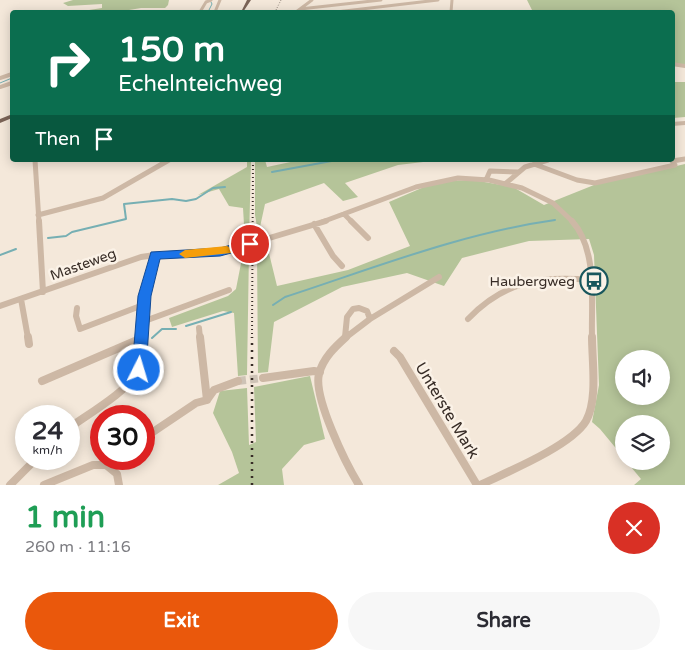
<!DOCTYPE html>
<html lang="en">
<head>
<meta charset="utf-8">
<style>
  body { margin:0; font-family:"Varela Round",sans-serif; background:#f7f7f7; color:#2b2b33; height:100vh; display:flex; flex-direction:column; font-size:19px; white-space:nowrap }
  * { box-sizing:border-box; margin:0 }
  p { font-size:16px; color:#7c7c81 }
  .icon { flex:none; width:28px; height:28px; fill:none; stroke:currentColor; stroke-width:2; stroke-linecap:round; stroke-linejoin:round }
  .map { position:relative; height:485px; overflow:hidden }
  .sheet { display:flex; flex-direction:column; background:#fff; flex:1 }
  .sheet>* { flex:none }
  .hud { position:absolute; left:10px; top:10px; width:665px; height:152px; border-radius:5px; box-shadow:0 2px 12px #0003; background:#0b6e4f; color:#fff; overflow:hidden }
  .controls { position:absolute; left:615px; top:350px; display:grid; gap:10px }
  .controls a { display:grid; place-items:center; width:55px; height:55px; border-radius:50%; background:#fff; box-shadow:0 2px 12px #0003; font-size:25px }
  .speed { position:absolute; left:15px; top:405px; display:flex; gap:10px; font-size:25px; font-weight:700; text-align:center }
  .speed>* { display:grid; place-content:center; width:65px; height:65px; border-radius:50%; background:#fff; box-shadow:0 2px 12px #0003; line-height:1 }
  .speed small { font-size:12px; font-weight:400 }
  .speed .limit { border:8px solid #d22; background:#fff; color:#111 }
  .pin { position:absolute; display:grid; place-items:center; width:42px; height:42px; color:#fff; margin:-21px; border:2px solid #fff; border-radius:50%; box-shadow:0 1px 5px #0007 }
  .me { position:absolute; width:55px; margin:-28px; rotate:5deg; stroke-linejoin:round; filter:drop-shadow(0 0 4px #0008) }
  .turn { display:flex; align-items:center; gap:18px; height:105px; padding:0 25px; font-size:22px }
  .turn .icon { width:65px; height:65px; stroke-width:2.5 }
  .turn b { display:block; font-size:35px; line-height:42px }
  .then { display:flex; align-items:center; height:48px; padding:0 25px; background:#0003; gap:10px; font-size:19px }
  .round { display:grid; place-items:center; flex:none; width:52px; height:52px; border-radius:26px; background:#f7f7f7 }
  .head { display:flex; align-items:center; justify-content:space-between; height:85px; padding:0 25px }
  h1 { font-size:30px; font-weight:700; line-height:38px; color:#1e9e55 }
  .cta { display:flex; gap:10px; margin-top:auto; padding:10px 25px }
  .cta a { flex:1; height:58px; border-radius:30px; background:#ea580c; color:#fff; font-size:20px; font-weight:700; line-height:58px; text-align:center }
  .cta a+a { background:#f7f7f7; color:#2b2b33 }
  .map>svg:first-child { display:block }
</style>
</head>
<body>
<div class="map">
<svg width="685" height="485" viewBox="0 0 685 485">
  <rect width="100%" height="100%" fill="#f4e8da"/>
  <!-- green -->
  <path fill="#b5c499" fill-rule="evenodd" d="M 73,0 L 169,0 L 168,5 L 165,8 L 141,8 L 117,12 L 76,12 L 102,8 L 102,4 L 68,6 L 63,3 Z
    M 527,0 L 685,0 L 685,66 L 673,64 L 672,12 L 533,12 Z
    M 673,82 L 685,82 L 685,117 L 673,118 Z
    M 247,160 L 251,160 L 249,241 L 245,241 L 243,208 L 229,206 L 219,189 L 198,195 L 247,167 Z
    M 255,160 L 265,160 L 267,167 L 300,160 L 440,160 L 398,165 L 345,183 L 358,197 L 343,201 L 324,183 L 265,204 L 260,227 L 257,227 L 255,215 Z
    M 685,164 L 685,485 L 634,485 L 641,479 L 626,461 L 661,461 L 661,424 L 624,424 L 624,458 L 600,429 L 592,422 L 599,385 L 594,255 L 589,239 L 529,241 L 462,258 L 444,286 L 407,273 L 342,287 L 274,322 L 268,372 L 258,373 L 257,249 L 267,245 L 277,286 L 348,270 L 410,246 L 389,202 L 438,181 L 473,180 L 513,187 L 544,205 L 594,185 ZM 624,359 L 661,359 L 661,396 L 624,396 Z
    M 249,251 L 247,375 L 238,376 L 234,313 L 223,311 L 172,327 L 169,318 L 228,296 L 236,289 L 243,253 Z
    M 310,376 L 325,439 L 304,445 L 282,469 L 284,485 L 218,485 L 239,473 L 232,452 L 213,413 L 220,391 L 247,388 L 249,445 L 256,442 L 254,387 Z"/>
  <g fill="none" stroke-linecap="round" stroke-linejoin="round">
    <!-- stream-far1 -->
    <path stroke="#76afb3" stroke-width="1" d="M 208,12 L 212,4 L 211,2
      M 0,83 L 12,78"/>
    <!-- stream -->
    <path stroke="#76afb3" stroke-width="2" d="M 272,172 L 337,160
      M 48,238 L 66,236 L 72,232 L 126,219 L 124,204 L 172,199 L 186,201 L 196,199 L 213,188 L 225,187
      M 0,255 L 16,249
      M 273,305 L 285,297 C 374,268 462,233 555,220
      M 186,326 L 231,312
      M 152,338 L 162,329 L 176,329"/>
    <!-- minor-tunnel -->
    <path stroke="#cec3b6" stroke-width="8" stroke-dasharray="8 4" stroke-linecap="butt" d="M 238,381 L 263,378"/>
    <!-- minor-far4 -->
    <path stroke="#cdb8a5" stroke-width="3" d="M 300,9 L 381,0
      M 200,12 L 206,2 L 211,0
      M 215,12 L 220,0
      M 296,12 L 312,0
      M 336,12 L 438,0
      M 451,12 L 452,0"/>
    <!-- minor-far3 -->
    <path stroke="#cdb8a5" stroke-width="4" d="M 672,64 L 685,66
      M 0,78 L 12,74
      M 0,87 L 12,83
      M 672,124 L 685,123"/>
    <!-- minor-far2 -->
    <path stroke="#cdb8a5" stroke-width="5" d="M 35,160 L 39,222
      M 534,164 L 577,180 L 595,183 L 675,165 L 672,161 L 685,159
      M 486,180 L 490,171 L 518,172
      M 505,184 L 525,167 L 548,160
      M 344,214 L 352,222
      M 38,215 L 103,198 L 169,160
      M 322,222 L 416,187 L 458,178 L 489,180 L 522,188 L 553,203 L 573,222"/>
    <!-- minor-far1 -->
    <path stroke="#cdb8a5" stroke-width="6" d="M 39,221 L 43,292
      M 351,221 L 368,238
      M 572,221 C 598,250 591,301 592,338
      M 314,224 L 333,256 L 342,266
      M 256,242 L 326,221
      M 21,299 L 28,338
      M 0,306 L 141,257 L 155,255
      M 77,308 L 76,316 L 80,329 L 143,305
      M 468,319 C 503,282 541,275 590,280
      M 142,322 L 229,290
      M 199,328 L 200,338
      M 345,337 L 347,317 L 353,309 L 359,308 L 367,311 L 370,319
      M 141,338 L 144,296 L 155,255 L 220,252 L 250,244
      M 345,338 L 370,319 L 439,277"/>
    <!-- minor -->
    <path stroke="#cdb8a5" stroke-width="8" d="M 28,337 L 29,344
      M 200,337 L 207,400
      M 346,337 C 335,347 323,358 319,374 C 313,397 346,464 359,485
      M 394,351 L 400,357 L 477,485
      M 263,378 L 314,371 L 320,372
      M 42,381 L 142,338
      M 69,428 C 87,415 129,390 138,372 C 142,362 141,347 141,337
      M 144,438 L 196,403 L 207,400 L 214,390 L 238,381
      M 106,465 L 117,474 L 119,485
      M 10,485 L 36,459
      M 44,485 L 93,465 L 106,465 L 114,459
      M 480,485 C 507,472 571,446 586,421 C 598,400 592,361 592,337"/>
    <!-- major -->
    <path fill="#7b6457" fill-rule="evenodd" d="M 247,0 L 251,0 L 243,12 L 241,12 Z
      M 10,115 L 12,115 L 12,118 L 0,123 L 0,119 Z"/>
    <!-- rail-far2 -->
    <path stroke="#382d27" stroke-width="1" stroke-dasharray="0.5 2" stroke-linecap="butt" d="M 275,12 L 281,0"/>
    <!-- rail-far1 -->
    <path stroke="#382d27" stroke-width="2" stroke-dasharray="1 3" stroke-linecap="butt" d="M 252,338 L 253,160"/>
    <!-- rail -->
    <path stroke="#382d27" stroke-width="2.5" stroke-dasharray="2 5" stroke-linecap="butt" d="M 252,485 L 252,337"/>
  </g>
  <!-- route -->
  <path fill="#1a73e8" stroke="#114b97" d="M 250,240 L 254,241 L 256,244 L 254,247 L 220,256 L 160,259 L 151,296 L 146,370 L 144,375 L 139,376 L 134,375 L 132,370 L 138,296 L 151,252 L 220,248 Z"/>
  <!-- slow -->
  <path fill="#f59e0b" d="M 227,246 L 231,248 L 233,250 L 231,253 L 185,258 L 179,254 L 185,250 Z"/>
  <!-- icons -->
  <defs>
    <g id="bus-ring" transform="scale(1.4375)"><circle r="9.5" fill="#fbf2e7" stroke="#19575d" stroke-width="1.5"/><path d="M-5-6H5V4H4V6H2V4H-2V6H-4V4H-5ZM-3.5-4V0h7V-4ZM-3.5 1.2v1.5H-2V1.2ZM2 1.2v1.5H3.5V1.2Z" fill="#19575d"/></g>
  </defs>
  <g fill-rule="evenodd">
    <use href="#bus-ring" x="594" y="281"/>
  </g>
  <g text-anchor="middle" stroke-width="5" stroke-linejoin="round" paint-order="stroke">
    <!-- street labels -->
    <g font-size="14" fill="#382d27" stroke="#fbf2e7">
      <text transform="translate(83 264) rotate(-20)" y="5">Masteweg</text>
    </g>
    <!-- poi labels -->
    <g font-size="14" fill="#382d27" stroke="#fbf2e7" text-anchor="end">
      <text x="575" y="286">Haubergweg</text>
    </g>
    <!-- near-street labels -->
    <g font-size="16" fill="#382d27" stroke="#fbf2e7">
      <text transform="translate(448 410) rotate(59)" y="6">Unterste Mark</text>
    </g>
  </g>
</svg>
<div class="controls">
<a><svg class="icon" aria-label="sound" viewBox="0 0 24 24"><path d="M4 9h4l5-4v14l-5-4H4zM17 9q2 3 0 6"/></svg></a>
<a><svg class="icon" aria-label="layers" viewBox="0 0 24 24"><path d="M12 4l9 5-9 5-9-5zM3 14l9 5 9-5"/></svg></a>
</div>
<div class="speed"><div>24<small>km/h</small></div><div class="limit">30</div></div>
<div class="pin" style="left:250px;top:244px;background:#d93025"><svg class="icon" aria-label="arrive" viewBox="0 0 24 24"><path d="M6 21V4h12l-3 4 3 4H6"/></svg></div>
<svg class="me" style="left:139px;top:370px" viewBox="-20 -20 40 40"><circle r="17" fill="#1a73e8" stroke="#fff" stroke-width="3"/><path d="M0-11L8 9 0 5-8 9z" fill="#fff"/></svg>
<div class="hud">
<div class="turn"><svg class="icon" aria-label="right" viewBox="0 0 24 24"><path d="M7 20v-9h11M14 6l5 5-5 5"/></svg><div><b>150 m</b>Echelnteichweg</div></div>
<div class="then">Then<svg class="icon" aria-label="arrive" viewBox="0 0 24 24"><path d="M6 21V4h12l-3 4 3 4H6"/></svg></div>
</div>
</div>
<section class="sheet">
<div class="head"><div><h1>1 min</h1><p>260 m · 11:16</p></div><a class="round" style="background:#d93025;color:#fff"><svg class="icon" aria-label="close" viewBox="0 0 24 24"><path d="M6 6l12 12M18 6L6 18"/></svg></a></div>
<div class="cta"><a>Exit</a><a>Share</a></div>
</section>
</body>
</html>
